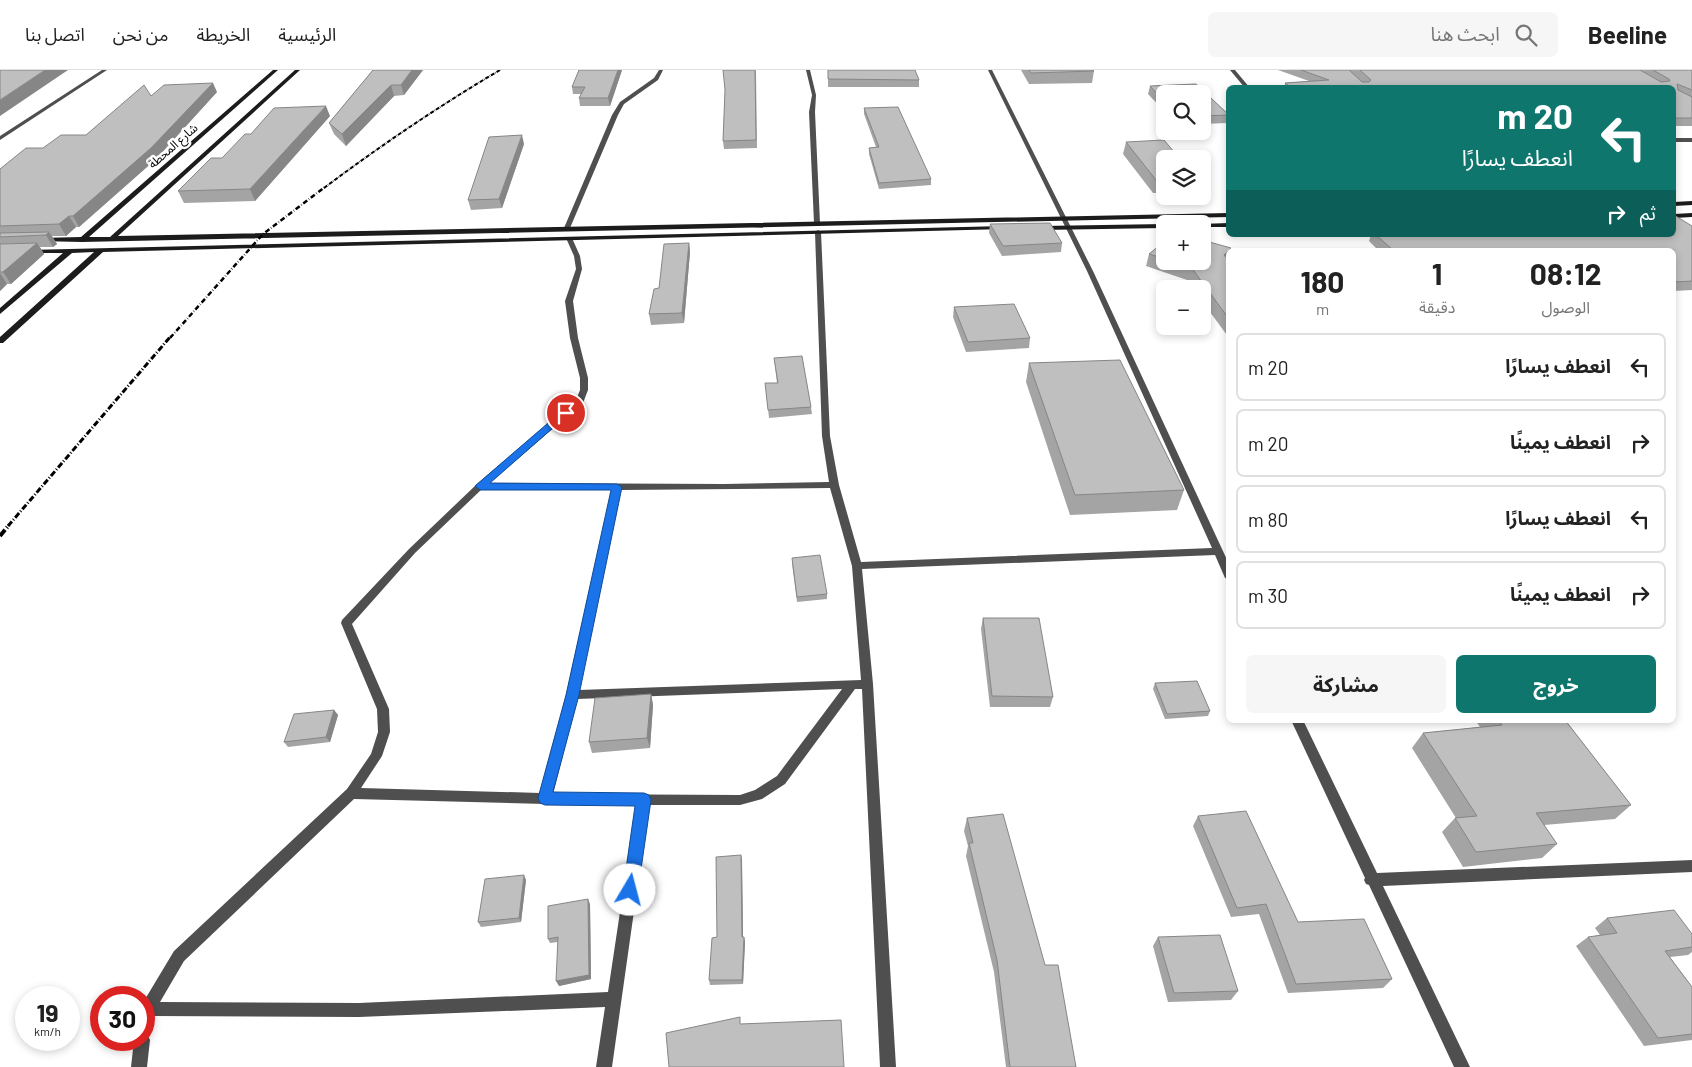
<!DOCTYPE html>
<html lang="ar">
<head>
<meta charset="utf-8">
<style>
  body { margin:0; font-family:Barlow,"Noto Sans Arabic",sans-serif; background:#f6f6f6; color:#222; direction:rtl; height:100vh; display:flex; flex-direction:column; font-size:19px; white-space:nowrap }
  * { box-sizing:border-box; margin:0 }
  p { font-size:16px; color:#767676 }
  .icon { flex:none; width:28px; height:28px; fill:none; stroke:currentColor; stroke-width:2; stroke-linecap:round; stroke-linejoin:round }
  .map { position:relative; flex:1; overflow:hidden; direction:ltr }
  .panel { position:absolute; left:1226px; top:178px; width:450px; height:475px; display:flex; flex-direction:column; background:#fff; border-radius:8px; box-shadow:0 2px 8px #0003; direction:rtl }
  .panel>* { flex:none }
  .hud { position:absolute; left:1226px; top:15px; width:450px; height:152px; border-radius:8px; box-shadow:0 2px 8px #0003; direction:rtl; background:#0f766e; color:#fff; overflow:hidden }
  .tools { position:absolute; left:1156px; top:15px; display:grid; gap:10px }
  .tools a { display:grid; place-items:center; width:55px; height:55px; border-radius:8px; background:#fff; box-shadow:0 2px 8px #0003; font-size:25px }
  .speed { position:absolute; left:15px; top:916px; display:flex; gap:10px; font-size:25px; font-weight:700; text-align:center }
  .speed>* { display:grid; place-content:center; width:65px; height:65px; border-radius:50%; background:#fff; box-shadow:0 2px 8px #0003; line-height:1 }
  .speed small { font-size:12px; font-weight:400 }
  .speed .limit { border:8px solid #d22; background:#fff; color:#111 }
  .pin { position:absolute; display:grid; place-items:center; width:42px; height:42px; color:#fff; margin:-21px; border:2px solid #fff; border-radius:50%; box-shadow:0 1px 5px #0007 }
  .me { position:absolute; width:55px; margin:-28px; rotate:8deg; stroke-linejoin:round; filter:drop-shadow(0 0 4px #0008) }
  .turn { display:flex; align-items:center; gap:18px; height:105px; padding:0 20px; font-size:22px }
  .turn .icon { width:65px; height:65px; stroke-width:2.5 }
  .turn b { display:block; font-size:35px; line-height:42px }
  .then { display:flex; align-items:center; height:48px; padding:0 20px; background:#0003; gap:10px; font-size:19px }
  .eta { display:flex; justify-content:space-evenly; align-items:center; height:85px; text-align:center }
  .eta b { font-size:30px; font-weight:700; line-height:35px }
  .action { display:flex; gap:10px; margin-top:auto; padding:10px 20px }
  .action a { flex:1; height:58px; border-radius:8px; background:#0f766e; color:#fff; font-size:20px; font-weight:700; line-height:58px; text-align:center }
  .action a+a { background:#f6f6f6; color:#222 }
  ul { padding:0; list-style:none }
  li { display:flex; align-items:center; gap:15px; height:68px; margin:0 10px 8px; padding:0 10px; border:2px solid #e0e0e0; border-radius:8px }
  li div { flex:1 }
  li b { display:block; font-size:19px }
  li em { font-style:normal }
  header { display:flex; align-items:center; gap:30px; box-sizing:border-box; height:70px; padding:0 25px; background:#fff; border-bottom:1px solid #e0e0e0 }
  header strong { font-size:24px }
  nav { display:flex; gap:28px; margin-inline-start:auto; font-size:18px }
  .search { width:350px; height:45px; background:#f6f6f6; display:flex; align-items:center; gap:12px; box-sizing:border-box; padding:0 18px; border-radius:8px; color:#767676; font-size:19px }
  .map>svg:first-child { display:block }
</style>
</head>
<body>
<header>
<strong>Beeline</strong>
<div class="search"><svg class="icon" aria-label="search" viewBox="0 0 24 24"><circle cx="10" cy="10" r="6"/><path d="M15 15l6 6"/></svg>ابحث هنا</div>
<nav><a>الرئيسية</a><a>الخريطة</a><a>من نحن</a><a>اتصل بنا</a></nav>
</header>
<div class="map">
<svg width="1692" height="997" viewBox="0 0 1692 997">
  <rect width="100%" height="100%" fill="#fff"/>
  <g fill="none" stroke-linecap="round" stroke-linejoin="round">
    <!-- street -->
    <path fill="#4f4f4f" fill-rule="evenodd" d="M 102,0 L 107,0 L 0,70 L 0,66 Z
      M 659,0 L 663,0 L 658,10 L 624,34 L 618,45 L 570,158 L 565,159 L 564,158 L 612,45 L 620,32 L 654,8 Z
      M 806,0 L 810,0 L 816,25 L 815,42 L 820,153 L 817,155 L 814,153 L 809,42 L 812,25 Z
      M 988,0 L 992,0 L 1093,201 L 1229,494 L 1229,509 L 1225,508 L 1215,485 L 862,499 L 873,614 L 896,997 L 880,997 L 862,619 L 855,619 L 785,714 L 762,729 L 740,735 L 649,735 L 612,997 L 596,997 L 605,937 L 359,947 L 153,946 L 151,960 L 148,966 L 150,970 L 147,997 L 131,997 L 134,970 L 144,970 L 144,931 L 174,881 L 347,719 L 371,684 L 378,662 L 377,639 L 341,553 L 342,550 L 409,479 L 477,414 L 576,330 L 580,320 L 580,308 L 570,268 L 565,231 L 576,199 L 574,186 L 566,168 L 567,167 L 572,168 L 580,186 L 582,199 L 573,231 L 578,268 L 588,308 L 588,320 L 583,333 L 489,413 L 724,414 L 829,412 L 822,366 L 815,162 L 818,160 L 821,162 L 830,366 L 839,415 L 861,492 L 1212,478 L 1087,201 ZM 830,418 L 852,496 L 861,610 L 579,620 L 621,420 ZM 482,419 L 612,419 L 566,625 L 540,723 L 361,718 L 382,686 L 390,662 L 389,639 L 352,554 L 415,483 ZM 842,619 L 777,706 L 755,720 L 740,725 L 553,724 L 577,629 ZM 354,729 L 545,734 L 636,735 L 608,922 L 359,933 L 160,932 L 184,891 Z
      M 1230,0 L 1235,0 L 1250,18 L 1245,18 Z
      M 1674,68 L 1692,68 L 1692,72 L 1674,72 Z
      M 1291,650 L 1303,650 L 1377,803 L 1692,790 L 1692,802 L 1383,816 L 1470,997 L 1454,997 L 1369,815 L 1366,814 L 1364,810 L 1365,808 Z"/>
    <!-- secondary -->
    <path fill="#1c1c1c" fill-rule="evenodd" d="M 273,0 L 278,0 L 89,167 L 110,167 L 295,0 L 300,0 L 118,166 L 1229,143 L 1229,147 L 82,172 L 38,171 L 37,170 L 40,168 L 81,167 Z
      M 1692,131 L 1692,135 L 1674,136 L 1674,132 Z
      M 1692,143 L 1692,147 L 1674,148 L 1674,144 Z
      M 1229,153 L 1229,157 L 1202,157 L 1202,154 L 1200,154 Z
      M 1165,154 L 1165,158 L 1041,160 L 1038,158 L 1041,156 Z
      M 1004,156 L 1007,158 L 1006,159 L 103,182 L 3,273 L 0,273 L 0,267 L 94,182 L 72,183 L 0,244 L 0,238 L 63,183 L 26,183 L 26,181 L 28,180 Z"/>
    <!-- rail-far3 -->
    <path stroke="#000" stroke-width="2" stroke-dasharray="4 1 0.5 1" stroke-linecap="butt" d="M 324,118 C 380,76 439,36 500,0"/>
    <!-- rail-far2 -->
    <path stroke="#000" stroke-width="2.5" stroke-dasharray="5 2 0.5 2" stroke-linecap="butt" d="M 170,268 L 263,164 L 325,117"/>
    <!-- rail-far1 -->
    <path stroke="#000" stroke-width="3" stroke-dasharray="6 2 1 2" stroke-linecap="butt" d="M 8,456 L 171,266"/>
    <!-- rail -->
    <path stroke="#000" stroke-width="4" stroke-dasharray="8 2.5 1 2.5" stroke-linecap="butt" d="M 0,466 L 9,455"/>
  </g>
  <!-- wall -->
  <path fill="#a4a4a4" d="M 373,0 L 423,0 L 404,25 L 394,26 L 346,76 L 334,64 L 329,53 Z
    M 579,0 L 622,0 L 610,36 L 580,36 L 579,28 L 581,24 L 573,24 L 572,17 Z
    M 756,0 L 757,78 L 724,79 L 723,71 L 725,21 Z
    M 828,0 L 919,10 L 919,17 L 828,17 Z
    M 1021,0 L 1093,0 L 1094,1 L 1092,13 L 1029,14 Z
    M 1278,0 L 1692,0 L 1692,56 L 1674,56 L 1674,18 L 1284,18 L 1285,13 L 1309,11 Z
    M 1196,14 L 1229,45 L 1227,53 L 1202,54 L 1202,24 L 1165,24 L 1165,42 L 1148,24 L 1150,16 Z
    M 217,22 L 156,89 L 79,157 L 76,157 L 66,166 L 52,166 L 57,174 L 53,177 L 40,177 L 44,184 L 11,214 L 7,214 L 0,221 L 0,99 L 43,78 L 86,65 L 151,26 Z
    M 864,38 L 931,109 L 931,115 L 879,119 L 869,84 L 869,78 L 876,77 L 864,44 Z
    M 330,46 L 255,131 L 184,133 L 178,121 L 222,88 Z
    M 1126,72 L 1165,89 L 1165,123 L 1153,123 L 1123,84 Z
    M 524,74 L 502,138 L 471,140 L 468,130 Z
    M 990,154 L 1062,173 L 1061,182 L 1002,186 L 989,163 Z
    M 1692,156 L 1692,220 L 1674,221 L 1674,180 L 1378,180 L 1369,171 L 1371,165 L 1674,165 Z
    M 1165,171 L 1165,191 L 1202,191 L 1228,190 L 1229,191 L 1229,268 L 1202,231 L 1202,219 L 1194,219 L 1187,210 L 1146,196 L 1149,184 Z
    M 689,173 L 690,182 L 684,253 L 651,255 L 649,244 L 659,218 Z
    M 954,237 L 1030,268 L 1029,278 L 966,282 L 953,247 Z
    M 774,288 L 811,337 L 812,344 L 769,348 L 766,320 L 777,313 Z
    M 1029,293 L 1184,420 L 1177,440 L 1070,445 L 1026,312 Z
    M 792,493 L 827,524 L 827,529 L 797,532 Z
    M 983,548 L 1053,627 L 1050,637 L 990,637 L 981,559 Z
    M 1155,613 L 1210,641 L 1208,646 L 1165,649 L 1153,619 Z
    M 651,624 L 653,635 L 650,678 L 592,683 L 589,672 Z
    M 334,640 L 338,645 L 330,672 L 288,677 L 284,672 Z
    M 1475,650 L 1565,650 L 1631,735 L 1615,749 L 1544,755 L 1557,774 L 1542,788 L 1463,797 L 1442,762 L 1455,748 L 1456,748 L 1412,678 L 1423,663 L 1480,657 Z
    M 1198,746 L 1298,852 L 1392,909 L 1383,918 L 1288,923 L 1259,844 L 1231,847 L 1193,756 Z
    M 967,748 L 1045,895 L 1076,997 L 1006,997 L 994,902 L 966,786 L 968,776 L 964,761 Z
    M 741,785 L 742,790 L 743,867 L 744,867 L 745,872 L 743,914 L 710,915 L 709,910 L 717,867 Z
    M 526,810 L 521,852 L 481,857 L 478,852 Z
    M 590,834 L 591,909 L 559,916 L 558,872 L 550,873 L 548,869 Z
    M 1607,848 L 1692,864 L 1692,882 L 1688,885 L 1670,887 L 1692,917 L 1692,970 L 1644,976 L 1576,876 L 1588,867 L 1600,865 L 1595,858 Z
    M 1158,867 L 1238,921 L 1231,930 L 1168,932 L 1153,876 Z"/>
  <!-- shaded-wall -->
  <path fill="#868686" d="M 45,0 L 68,0 L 0,46 L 0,30 Z
    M 412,0 L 423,0 L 404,25 L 401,15 Z
    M 618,0 L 622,0 L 610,36 L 608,28 Z
    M 213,13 L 217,22 L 156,89 L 79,157 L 73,146 Z
    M 391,15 L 394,26 L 346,76 L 342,64 Z
    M 326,36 L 330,46 L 255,131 L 250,119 Z
    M 522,65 L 524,74 L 502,138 L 499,129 Z
    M 69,146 L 76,157 L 66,166 L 59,154 Z
    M 49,162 L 57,174 L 53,177 L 46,165 Z
    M 37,173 L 44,184 L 11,214 L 3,202 Z
    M 689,173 L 690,182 L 684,253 L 682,243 Z
    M 1229,181 L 1229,187 L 1227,191 L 1224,185 Z
    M 0,203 L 7,214 L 0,221 Z
    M 651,624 L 653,635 L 650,678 L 647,668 Z
    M 334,640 L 338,645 L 330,672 L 326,667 Z
    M 741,785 L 742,790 L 743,872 L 742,867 Z
    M 524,805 L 526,810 L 521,852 L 519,848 Z
    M 588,829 L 590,834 L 591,909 L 559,916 L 556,911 Z
    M 744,867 L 745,872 L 743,914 L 742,910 Z"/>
  <!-- building -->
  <path fill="#bfbfbf" stroke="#868686" d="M 0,0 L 45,0 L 0,30 Z
    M 373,0 L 412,0 L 401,15 L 391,15 L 342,64 L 329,53 Z
    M 579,0 L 618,0 L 608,28 L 579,28 L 585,17 L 572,17 Z
    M 723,0 L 755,0 L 756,70 L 723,71 L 725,20 Z
    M 828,0 L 915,0 L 919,10 L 828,9 Z
    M 1029,0 L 1093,0 L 1094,1 L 1031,3 Z
    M 1301,0 L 1349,0 L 1362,12 L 1369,12 L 1371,10 L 1360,0 L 1640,0 L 1661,12 L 1670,11 L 1669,9 L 1653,0 L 1692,0 L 1692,20 L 1677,14 L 1678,20 L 1692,27 L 1692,48 L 1674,48 L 1674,18 L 1292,18 L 1285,13 L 1329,10 Z
    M 213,13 L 151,78 L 73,146 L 69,146 L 59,154 L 0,156 L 0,99 L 26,78 L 43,78 L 61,65 L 86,65 L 144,15 L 151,26 L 164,15 Z
    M 1196,14 L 1229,45 L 1202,46 L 1202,24 L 1165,24 L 1165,32 L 1150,16 Z
    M 326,36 L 250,119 L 178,121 L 211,88 L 222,88 L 245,64 L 251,64 L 274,38 Z
    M 898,37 L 931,109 L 879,113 L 869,78 L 879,77 L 864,38 Z
    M 522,65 L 499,129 L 468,130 L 489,67 Z
    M 1164,70 L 1180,89 L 1165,89 L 1165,110 L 1156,110 L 1126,72 Z
    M 1674,145 L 1692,156 L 1692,211 L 1674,212 L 1674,180 L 1393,180 L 1376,165 L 1674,165 Z
    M 1050,153 L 1062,173 L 1003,176 L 990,154 Z
    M 49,162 L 46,165 L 0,167 L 0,163 Z
    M 1202,170 L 1231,178 L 1224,185 L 1229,191 L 1229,249 L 1191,197 L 1172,191 L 1202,191 Z
    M 1165,171 L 1165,189 L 1149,184 Z
    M 37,173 L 3,202 L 0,202 L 0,174 Z
    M 689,173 L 682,243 L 649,244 L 654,219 L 659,218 L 664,174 Z
    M 1014,234 L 1030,268 L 968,272 L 954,237 Z
    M 802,286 L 811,337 L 768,340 L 765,313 L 778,313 L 774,288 Z
    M 1120,290 L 1184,420 L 1075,425 L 1029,293 Z
    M 820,485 L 827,524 L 797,527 L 792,488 Z
    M 983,548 L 1039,548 L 1053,627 L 992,626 Z
    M 1197,611 L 1210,641 L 1167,644 L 1155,613 Z
    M 651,624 L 647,668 L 589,672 L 595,628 Z
    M 334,640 L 326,667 L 284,672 L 294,644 Z
    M 1498,650 L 1565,650 L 1631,735 L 1536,743 L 1557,774 L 1476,782 L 1455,748 L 1477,746 L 1423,663 L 1502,655 Z
    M 1246,741 L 1298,852 L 1364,849 L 1392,909 L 1296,914 L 1266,834 L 1237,838 L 1198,746 Z
    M 1003,744 L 1045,895 L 1058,895 L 1076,997 L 1010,997 L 997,890 L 969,773 L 973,773 L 967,748 Z
    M 741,785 L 742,867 L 744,867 L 742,910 L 709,910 L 712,868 L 717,867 L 716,787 Z
    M 524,805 L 519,848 L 478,852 L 485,809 Z
    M 588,829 L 589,905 L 556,911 L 558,867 L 548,869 L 548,836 Z
    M 1674,840 L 1692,864 L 1692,877 L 1665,881 L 1692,917 L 1692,964 L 1658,968 L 1588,867 L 1617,863 L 1607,848 Z
    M 1220,865 L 1238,921 L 1174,923 L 1158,867 Z
    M 740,947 L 740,954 L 841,950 L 844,997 L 669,997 L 666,963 Z"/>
  <!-- route -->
  <path fill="#1a73e8" stroke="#114b97" d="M 562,341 L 566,341 L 570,343 L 490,413 L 617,414 L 622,417 L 579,625 L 553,722 L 644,723 L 649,725 L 651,730 L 638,820 L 636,825 L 630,828 L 625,825 L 623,820 L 635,736 L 545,735 L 540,733 L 538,728 L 566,625 L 611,420 L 480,420 L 475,416 Z"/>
  <g text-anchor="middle" stroke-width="5" stroke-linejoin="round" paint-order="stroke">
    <!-- far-street labels -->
    <g font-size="12" fill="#000" stroke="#fff">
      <text transform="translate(173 76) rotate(-41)" y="4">شارع المحطة</text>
    </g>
  </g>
</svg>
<div class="tools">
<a><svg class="icon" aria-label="search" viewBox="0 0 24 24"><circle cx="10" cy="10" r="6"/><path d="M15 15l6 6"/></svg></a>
<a><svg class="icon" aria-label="layers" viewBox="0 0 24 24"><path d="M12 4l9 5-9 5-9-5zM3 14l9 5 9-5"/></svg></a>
<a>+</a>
<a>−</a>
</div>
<div class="speed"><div>19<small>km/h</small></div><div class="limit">30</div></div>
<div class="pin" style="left:566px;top:343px;background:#d93025"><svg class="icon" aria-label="arrive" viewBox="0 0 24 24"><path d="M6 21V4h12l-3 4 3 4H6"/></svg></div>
<svg class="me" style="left:630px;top:820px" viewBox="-20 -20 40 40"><circle r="19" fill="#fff"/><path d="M0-13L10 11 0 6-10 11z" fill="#1a73e8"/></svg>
<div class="hud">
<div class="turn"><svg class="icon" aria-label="left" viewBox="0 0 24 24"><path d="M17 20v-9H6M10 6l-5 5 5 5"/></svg><div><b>20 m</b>انعطف يسارًا</div></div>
<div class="then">ثم<svg class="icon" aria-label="right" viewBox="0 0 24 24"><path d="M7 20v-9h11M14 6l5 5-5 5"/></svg></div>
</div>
<section class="panel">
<div class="eta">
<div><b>08:12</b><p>الوصول</p></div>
<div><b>1</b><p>دقيقة</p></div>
<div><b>180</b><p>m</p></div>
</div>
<ul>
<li><svg class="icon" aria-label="left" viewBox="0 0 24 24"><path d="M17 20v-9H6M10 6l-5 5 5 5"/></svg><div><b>انعطف يسارًا</b></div><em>20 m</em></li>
<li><svg class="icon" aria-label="right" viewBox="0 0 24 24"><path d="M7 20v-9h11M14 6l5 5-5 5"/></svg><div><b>انعطف يمينًا</b></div><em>20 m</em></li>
<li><svg class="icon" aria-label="left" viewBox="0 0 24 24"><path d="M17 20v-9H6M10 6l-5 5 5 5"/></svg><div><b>انعطف يسارًا</b></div><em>80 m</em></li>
<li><svg class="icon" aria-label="right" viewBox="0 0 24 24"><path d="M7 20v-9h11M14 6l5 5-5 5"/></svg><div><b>انعطف يمينًا</b></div><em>30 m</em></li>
</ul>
<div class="action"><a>خروج</a><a>مشاركة</a></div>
</section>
</div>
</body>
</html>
